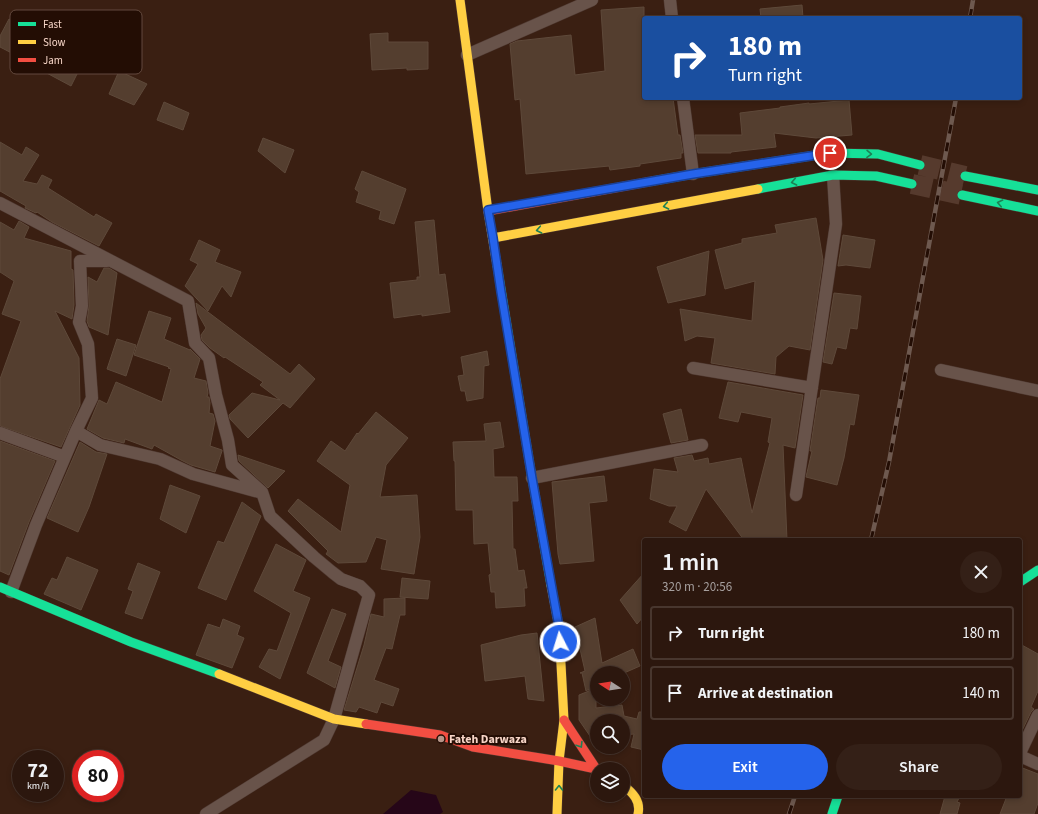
<!DOCTYPE html>
<html lang="en">
<head>
<meta charset="utf-8">
<style>
  body { margin:0; font-family:"Source Sans 3",sans-serif; background:#342017; color:#f1f3f6; height:100vh; display:flex; flex-direction:column; font-size:15px; white-space:nowrap }
  * { box-sizing:border-box; margin:0 }
  p { font-size:13px; color:#a69f9e }
  .icon { flex:none; width:22px; height:22px; fill:none; stroke:currentColor; stroke-width:2; stroke-linecap:round; stroke-linejoin:round }
  .map { position:relative; flex:1; overflow:hidden }
  .drawer { position:absolute; left:642px; top:538px; width:380px; height:260px; display:flex; flex-direction:column; background:#2c170e; border-radius:4px; box-shadow:0 2px 6px #0003,0 0 0 1px #48362e }
  .drawer>* { flex:none }
  .guide { position:absolute; left:642px; top:16px; width:380px; height:84px; border-radius:4px; box-shadow:0 2px 6px #0003,0 0 0 1px #48362e; background:#1a4fa0; color:#fff; overflow:hidden }
  .needle { width:26px; rotate:282deg }
  .tools { position:absolute; left:590px; top:666px; display:grid; gap:8px }
  .tools a { display:grid; place-items:center; width:40px; height:40px; border-radius:50%; background:#2c170e; box-shadow:0 2px 6px #0003,0 0 0 1px #48362e; font-size:20px }
  .speed { position:absolute; left:12px; top:750px; display:flex; gap:8px; font-size:20px; font-weight:700; text-align:center }
  .speed>* { display:grid; place-content:center; width:52px; height:52px; border-radius:50%; background:#2c170e; box-shadow:0 2px 6px #0003,0 0 0 1px #48362e; line-height:1 }
  .speed small { font-size:10px; font-weight:400 }
  .speed .limit { border:6px solid #d22; background:#fff; color:#111 }
  .pin { position:absolute; display:grid; place-items:center; width:34px; height:34px; color:#fff; margin:-17px; border:2px solid #fff; border-radius:50%; box-shadow:0 1px 4px #0007 }
  .me { position:absolute; width:44px; margin:-22px; rotate:355deg; stroke-linejoin:round; filter:drop-shadow(0 0 3px #0008) }
  .turn { display:flex; align-items:center; gap:14px; height:84px; padding:0 20px; font-size:18px }
  .turn .icon { width:52px; height:52px; stroke-width:2.5 }
  .turn b { display:block; font-size:28px; line-height:34px }
  .round { display:grid; place-items:center; flex:none; width:42px; height:42px; border-radius:21px; background:#342017 }
  .summary { display:flex; align-items:center; justify-content:space-between; height:68px; padding:0 20px }
  h1 { font-size:24px; font-weight:600; line-height:30px }
  .cta { display:flex; gap:8px; margin-top:auto; padding:8px 20px }
  .cta a { flex:1; height:46px; border-radius:24px; background:#2563eb; color:#fff; font-size:16px; font-weight:600; line-height:46px; text-align:center }
  .cta a+a { background:#342017; color:#f1f3f6 }
  ul { padding:0; list-style:none }
  li { display:flex; align-items:center; gap:12px; height:54px; margin:0 8px 6px; padding:0 12px; border:2px solid #48362e; border-radius:4px }
  li div { flex:1 }
  li b { display:block; font-size:15px }
  li em { font-style:normal }
  .map>svg:first-child { display:block }
</style>
</head>
<body>
<div class="map">
<svg width="1038" height="814" viewBox="0 0 1038 814">
  <rect width="100%" height="100%" fill="#3a1f12"/>
  <!-- water -->
  <path fill="#260618" d="M 411,790 L 436,795 L 443,812 L 440,814 L 383,814 Z"/>
  <!-- building -->
  <path fill="#543e2f" stroke="#5e493a" d="M 802,5 L 803,18 L 761,18 L 760,9 Z
    M 644,7 L 644,98 L 673,98 L 678,135 L 680,135 L 683,153 L 681,153 L 681,158 L 640,164 L 640,166 L 610,170 L 609,166 L 526,174 L 520,99 L 515,100 L 510,44 L 517,41 L 571,35 L 575,75 L 605,71 L 601,10 Z
    M 9,19 L 30,29 L 28,33 L 83,62 L 71,86 L 28,63 L 29,62 L 0,47 L 0,36 Z
    M 388,33 L 388,42 L 428,42 L 428,69 L 407,70 L 407,68 L 372,70 L 370,34 Z
    M 119,71 L 147,84 L 134,105 L 109,94 Z
    M 849,100 L 852,135 L 816,138 L 774,133 L 776,147 L 731,152 L 731,153 L 698,153 L 695,135 L 742,135 L 740,113 L 780,108 L 780,107 L 809,103 L 809,104 Z
    M 164,102 L 189,113 L 183,130 L 157,120 Z
    M 263,138 L 294,150 L 285,173 L 258,151 Z
    M 0,142 L 22,155 L 26,147 L 39,155 L 23,181 L 37,184 L 42,175 L 52,180 L 48,188 L 94,217 L 96,214 L 112,223 L 99,246 L 52,222 L 37,212 L 36,213 L 25,208 L 26,206 L 0,191 Z
    M 362,171 L 406,189 L 394,224 L 379,219 L 381,211 L 356,202 L 359,192 L 355,189 Z
    M 816,218 L 823,260 L 810,350 L 789,346 L 776,357 L 775,374 L 711,363 L 715,338 L 697,336 L 685,341 L 680,309 L 752,321 L 755,281 L 725,289 L 715,250 L 742,243 L 742,239 L 777,233 L 775,225 Z
    M 434,220 L 439,275 L 445,274 L 450,312 L 422,316 L 422,314 L 394,318 L 390,283 L 417,280 L 417,277 L 420,277 L 415,222 Z
    M 19,221 L 29,227 L 24,238 L 71,251 L 71,269 L 73,270 L 74,305 L 72,319 L 55,311 L 79,358 L 80,405 L 61,447 L 0,426 L 0,379 L 21,321 L 2,314 L 14,281 L 0,272 L 0,222 L 14,230 Z
    M 843,235 L 875,240 L 870,268 L 846,265 L 838,266 Z
    M 199,240 L 220,250 L 215,262 L 241,272 L 231,297 L 222,286 L 208,311 L 185,286 L 198,264 L 190,260 Z
    M 709,251 L 705,295 L 668,303 L 657,267 Z
    M 104,268 L 109,268 L 117,273 L 108,335 L 89,327 L 87,321 L 89,306 L 88,277 L 97,282 Z
    M 834,293 L 861,296 L 857,329 L 850,328 L 846,349 L 837,347 L 832,364 L 823,362 Z
    M 196,303 L 290,374 L 299,364 L 315,379 L 290,408 L 283,403 L 248,438 L 230,419 L 229,415 L 252,393 L 280,400 L 260,385 L 263,382 L 225,357 L 224,358 L 210,348 L 202,340 L 201,335 L 206,328 L 198,314 Z
    M 149,311 L 171,318 L 164,339 L 190,350 L 190,349 L 200,359 L 194,378 L 206,381 L 208,393 L 207,397 L 209,397 L 210,403 L 209,413 L 213,414 L 215,421 L 210,446 L 222,450 L 222,451 L 215,472 L 191,465 L 181,460 L 154,445 L 152,449 L 125,439 L 124,443 L 103,438 L 87,429 L 99,400 L 107,404 L 116,382 L 162,402 L 171,369 L 168,368 L 169,367 L 134,355 Z
    M 117,339 L 136,345 L 126,376 L 107,369 Z
    M 487,351 L 489,365 L 484,366 L 483,398 L 467,401 L 465,391 L 461,391 L 458,376 L 464,375 L 461,357 Z
    M 728,382 L 803,395 L 795,448 L 783,445 L 787,540 L 744,540 L 706,489 L 686,531 L 669,522 L 677,506 L 669,506 L 650,499 L 654,469 L 678,472 L 674,458 L 692,455 L 694,461 L 708,458 L 709,464 L 741,458 L 752,513 L 770,443 L 768,442 L 772,418 L 741,412 L 738,422 L 719,418 Z
    M 821,390 L 859,395 L 854,425 L 850,424 L 844,458 L 837,485 L 806,477 L 812,451 L 810,451 L 818,398 L 820,398 Z
    M 681,409 L 688,440 L 671,443 L 663,414 Z
    M 376,412 L 408,438 L 386,465 L 380,497 L 417,495 L 420,537 L 414,574 L 381,569 L 387,540 L 376,537 L 366,562 L 338,563 L 326,554 L 328,551 L 288,511 L 298,499 L 341,532 L 350,485 L 317,461 L 331,441 L 345,451 L 357,433 L 358,434 Z
    M 500,422 L 504,447 L 493,449 L 494,477 L 517,477 L 518,501 L 512,501 L 513,549 L 515,549 L 518,571 L 524,570 L 527,588 L 524,588 L 525,606 L 496,608 L 495,592 L 491,592 L 489,575 L 491,574 L 488,543 L 474,544 L 473,510 L 456,510 L 455,461 L 454,461 L 453,442 L 486,441 L 484,424 Z
    M 0,441 L 55,461 L 29,522 L 9,575 L 0,571 Z
    M 80,442 L 96,452 L 107,454 L 89,507 L 78,532 L 47,518 Z
    M 238,455 L 285,471 L 268,488 L 239,461 Z
    M 604,476 L 607,501 L 589,503 L 594,561 L 560,564 L 558,554 L 552,482 Z
    M 170,485 L 200,496 L 186,533 L 160,519 Z
    M 242,502 L 261,516 L 226,600 L 198,588 L 218,541 L 224,543 Z
    M 276,544 L 306,560 L 293,591 L 310,598 L 280,679 L 259,667 L 269,649 L 277,651 L 291,613 L 254,591 Z
    M 67,557 L 98,570 L 81,610 L 44,594 L 52,578 L 57,580 Z
    M 138,563 L 160,572 L 142,619 L 125,613 L 133,591 L 128,589 Z
    M 644,573 L 644,616 L 637,624 L 620,600 Z
    M 402,578 L 430,581 L 428,599 L 400,597 Z
    M 405,598 L 405,615 L 400,615 L 392,649 L 386,648 L 374,680 L 399,689 L 393,706 L 381,702 L 377,713 L 359,707 L 356,712 L 344,710 L 364,645 L 371,614 L 384,617 L 384,599 Z
    M 332,609 L 346,614 L 328,661 L 341,667 L 335,688 L 307,673 Z
    M 595,618 L 602,663 L 633,649 L 640,666 L 624,673 L 597,673 L 597,700 L 596,700 L 596,708 L 622,705 L 624,716 L 637,719 L 639,712 L 644,712 L 644,750 L 631,747 L 634,734 L 623,735 L 623,721 L 596,721 L 596,739 L 592,739 L 579,720 L 579,695 L 589,691 L 589,689 L 586,691 L 582,673 L 580,673 L 585,671 L 575,627 Z
    M 223,619 L 240,626 L 237,635 L 244,638 L 232,668 L 196,655 L 208,624 L 220,628 Z
    M 537,633 L 544,701 L 528,699 L 525,676 L 485,681 L 481,645 L 521,635 Z
    M 1020,644 L 1038,654 L 1038,691 L 1031,707 L 1034,709 L 1031,712 L 1020,735 Z
    M 1020,767 L 1038,774 L 1038,803 L 1034,814 L 1000,814 L 1007,796 L 1020,796 Z
    M 945,796 L 960,796 L 957,802 L 960,803 L 957,814 L 940,814 Z"/>
  <g fill="none" stroke-linecap="round" stroke-linejoin="round">
    <!-- primary-tunnel -->
    <path stroke="#563a2d" stroke-width="20" stroke-dasharray="20 10" stroke-linecap="butt" d="M 920,165 L 965,176
      M 912,184 L 962,195"/>
    <!-- street casing -->
    <g stroke="#4f3931" stroke-width="13">
      <path id="street" d="M 670,0 L 672,18
        M 467,55 L 592,0
        M 683,98 L 693,174
        M 0,203 L 188,301 L 195,343 L 209,358 L 216,395 L 228,440 L 232,465 L 262,492 L 270,516 L 314,557 L 332,572 L 341,579 L 360,586 L 369,595 L 334,719 L 324,740 L 206,814
        M 693,368 L 812,388
        M 941,370 L 1038,391
        M 76,431 L 100,445 L 160,459 L 193,474 L 259,492
        M 0,433 L 65,457
        M 532,478 L 702,445
        M 796,495 L 836,224 L 833,175
        M 11,592 L 36,525 L 76,431 L 92,398 L 88,344 L 79,322 L 82,306 L 80,261 L 107,261
        M 1020,753 L 1038,715
        M 1020,756 L 1038,764"/>
    </g>
    <!-- fast casing -->
    <g stroke="#4f3931" stroke-width="10">
      <path id="fast" d="M 965,176 L 1038,190
        M 653,181 L 693,174 L 830,153 L 878,154 L 920,165
        M 758,189 L 833,175 L 876,176 L 912,184
        M 962,195 L 1038,211
        M 497,265 L 532,478 L 551,585
        M 1020,582 L 1038,570
        M 0,587 L 131,642 L 219,674
        M 832,814 L 838,796"/>
    </g>
    <!-- slow casing -->
    <g stroke="#4f3931" stroke-width="10">
      <path id="slow" d="M 460,0 L 488,211 L 497,265
        M 493,238 L 758,189
        M 551,585 L 559,627 L 564,720 L 559,761 L 557,814
        M 219,674 L 334,719 L 366,724
        M 623,785 C 633,793 641,801 638,814"/>
    </g>
    <!-- jam casing -->
    <g stroke="#4f3931" stroke-width="10">
      <path id="jam" d="M 488,211 L 653,181
        M 564,720 L 597,770
        M 366,724 L 440,735 L 473,747 L 559,761 L 596,769"/>
    </g>
    <!-- street -->
    <use href="#street" stroke="#68534a" stroke-width="12"/>
    <!-- fast -->
    <use href="#fast" stroke="#16e098" stroke-width="9"/>
    <!-- slow -->
    <use href="#slow" stroke="#ffcf43" stroke-width="9"/>
    <!-- jam -->
    <use href="#jam" stroke="#f24e42" stroke-width="9"/>
    <!-- rail casing -->
    <g stroke="#6e594f" stroke-width="4.5">
      <path id="rail" d="M 970,18 L 973,0
        M 871,540 L 889,462 L 956,98
        M 789,814 L 795,796"/>
    </g>
    <!-- rail -->
    <use href="#rail" stroke="#230d04" stroke-width="3" stroke-dasharray="9" stroke-linecap="butt"/>
  </g>
  <!-- one-way arrows -->
  <defs><path id="oneway-chevron" d="M-2-3.5L2.5 0L-2 3.5" fill="none" stroke-width="1.6" stroke-linecap="round" stroke-linejoin="round"/></defs>
  <g stroke="#1c8155">
    <use href="#oneway-chevron" transform="translate(869 154) rotate(1)"/>
    <use href="#oneway-chevron" transform="translate(794 182) rotate(169)"/>
    <use href="#oneway-chevron" transform="translate(1000 203) rotate(-168)"/>
    <use href="#oneway-chevron" transform="translate(666 206) rotate(169)"/>
    <use href="#oneway-chevron" transform="translate(539 230) rotate(169)"/>
    <use href="#oneway-chevron" transform="translate(580 745) rotate(58)"/>
    <use href="#oneway-chevron" transform="translate(559 788) rotate(-89)"/>
  </g>
  <g fill="none" stroke-linecap="round" stroke-linejoin="round">
    <!-- route casing -->
    <g stroke="#184099" stroke-width="10">
      <path id="route" d="M 560,642 L 559,627 L 532,478 L 501,292 L 493,238 L 488,210 L 693,174 L 830,153"/>
    </g>
    <!-- route -->
    <use href="#route" stroke="#2563eb" stroke-width="7"/>
  </g>
  <!-- markers -->
  <circle fill="#b59588" stroke="#230d04" stroke-width="1.5" cx="441" cy="739" r="4"/>
  <g text-anchor="middle" stroke-width="4" stroke-linejoin="round" paint-order="stroke">
    <!-- poi labels -->
    <g font-size="12" font-weight="bold" fill="#f7d5c7" stroke="#230d04" text-anchor="start">
      <text x="449" y="743">Fateh Darwaza</text>
    </g>
  </g>
  <!-- legend -->
  <rect x="10" y="10" width="132" height="64" rx="6" fill="#230d04" stroke="#63493e" stroke-width="1"/>
  <rect x="18" y="22" width="18" height="4" fill="#16e098"/>
  <rect x="18" y="40" width="18" height="4" fill="#ffcf43"/>
  <rect x="18" y="58" width="18" height="4" fill="#f24e42"/>
  <g font-size="11" fill="#f7d5c7">
    <text x="43" y="28">Fast</text>
    <text x="43" y="46">Slow</text>
    <text x="43" y="64">Jam</text>
  </g>
</svg>
<div class="tools">
<a><svg class="needle" viewBox="-14 -14 28 28"><path d="M0-13l5 13h-10z" fill="#e53935"/><path d="M0 13l5-13h-10z" fill="#a69f9e"/></svg></a>
<a><svg class="icon" aria-label="search" viewBox="0 0 24 24"><circle cx="10" cy="10" r="6"/><path d="M15 15l6 6"/></svg></a>
<a><svg class="icon" aria-label="layers" viewBox="0 0 24 24"><path d="M12 4l9 5-9 5-9-5zM3 14l9 5 9-5"/></svg></a>
</div>
<div class="speed"><div>72<small>km/h</small></div><div class="limit">80</div></div>
<div class="pin" style="left:830px;top:153px;background:#d93025"><svg class="icon" aria-label="arrive" viewBox="0 0 24 24"><path d="M6 21V4h12l-3 4 3 4H6"/></svg></div>
<svg class="me" style="left:560px;top:642px" viewBox="-20 -20 40 40"><circle r="17" fill="#2563eb" stroke="#fff" stroke-width="3"/><path d="M0-11L8 9 0 5-8 9z" fill="#fff"/></svg>
<div class="guide">
<div class="turn"><svg class="icon" aria-label="right" viewBox="0 0 24 24"><path d="M7 20v-9h11M14 6l5 5-5 5"/></svg><div><b>180 m</b>Turn right</div></div>
</div>
<section class="drawer">
<div class="summary"><div><h1>1 min</h1><p>320 m · 20:56</p></div><a class="round"><svg class="icon" aria-label="close" viewBox="0 0 24 24"><path d="M6 6l12 12M18 6L6 18"/></svg></a></div>
<ul>
<li><svg class="icon" aria-label="right" viewBox="0 0 24 24"><path d="M7 20v-9h11M14 6l5 5-5 5"/></svg><div><b>Turn right</b></div><em>180 m</em></li>
<li><svg class="icon" aria-label="arrive" viewBox="0 0 24 24"><path d="M6 21V4h12l-3 4 3 4H6"/></svg><div><b>Arrive at destination</b></div><em>140 m</em></li>
</ul>
<div class="cta"><a>Exit</a><a>Share</a></div>
</section>
</div>
</body>
</html>
